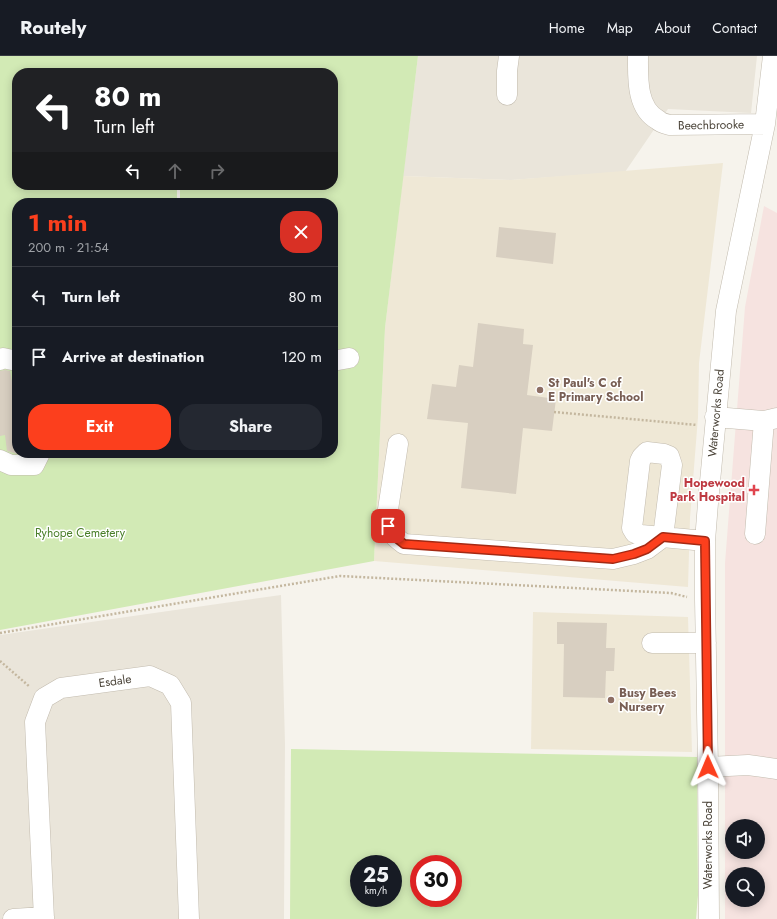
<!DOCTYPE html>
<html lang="en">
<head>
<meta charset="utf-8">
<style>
  body { margin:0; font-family:Jost,sans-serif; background:#242831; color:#f1f3f6; height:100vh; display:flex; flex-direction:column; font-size:15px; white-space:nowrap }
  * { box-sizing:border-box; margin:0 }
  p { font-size:13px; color:#9ea1a6 }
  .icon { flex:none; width:22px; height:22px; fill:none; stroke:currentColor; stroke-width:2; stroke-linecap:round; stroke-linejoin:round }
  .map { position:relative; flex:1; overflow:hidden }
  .panel { position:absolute; left:12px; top:142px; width:326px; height:260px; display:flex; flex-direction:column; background:#171b24; border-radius:16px; box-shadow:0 2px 10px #0003 }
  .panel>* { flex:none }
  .top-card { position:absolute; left:12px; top:12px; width:326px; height:122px; border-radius:16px; box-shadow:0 2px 10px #0003; background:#202124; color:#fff; overflow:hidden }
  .controls { position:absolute; left:725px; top:763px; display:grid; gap:8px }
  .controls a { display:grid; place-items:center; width:40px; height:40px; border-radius:50%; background:#171b24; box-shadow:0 2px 10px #0003; font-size:20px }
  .speed { position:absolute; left:350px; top:799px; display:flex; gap:8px; font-size:20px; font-weight:700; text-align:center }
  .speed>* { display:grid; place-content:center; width:52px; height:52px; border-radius:50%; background:#171b24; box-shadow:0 2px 10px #0003; line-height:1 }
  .speed small { font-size:10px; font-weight:400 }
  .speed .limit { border:6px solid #d22; background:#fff; color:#111 }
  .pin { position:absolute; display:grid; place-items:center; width:34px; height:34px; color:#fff; margin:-17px; border-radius:8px; box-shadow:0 2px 6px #0006 }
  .me { position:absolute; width:44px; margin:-22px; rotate:359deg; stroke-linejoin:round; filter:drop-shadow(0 0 3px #0008) }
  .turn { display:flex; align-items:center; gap:14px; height:84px; padding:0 16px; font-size:18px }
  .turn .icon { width:52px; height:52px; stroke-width:2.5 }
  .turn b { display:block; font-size:28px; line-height:34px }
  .lanes { display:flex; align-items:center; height:38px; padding:0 16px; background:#0003; justify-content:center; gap:20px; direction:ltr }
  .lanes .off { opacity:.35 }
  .round { display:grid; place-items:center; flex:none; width:42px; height:42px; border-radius:16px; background:#242831 }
  .summary { display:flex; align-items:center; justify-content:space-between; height:68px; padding:0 16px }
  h1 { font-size:24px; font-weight:700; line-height:30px; color:#fc3f1d }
  .cta { display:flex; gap:8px; margin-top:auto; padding:8px 16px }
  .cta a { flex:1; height:46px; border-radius:16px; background:#fc3f1d; color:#fff; font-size:16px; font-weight:700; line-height:46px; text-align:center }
  .cta a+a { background:#242831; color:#f1f3f6 }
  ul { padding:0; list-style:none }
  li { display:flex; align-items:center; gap:12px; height:60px; padding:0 16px; border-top:1px solid #363941 }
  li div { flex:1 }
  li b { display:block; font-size:15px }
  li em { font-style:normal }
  header { display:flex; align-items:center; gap:24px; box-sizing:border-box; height:56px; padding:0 20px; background:#171b24; border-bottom:1px solid #363941 }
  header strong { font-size:19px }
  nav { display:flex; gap:22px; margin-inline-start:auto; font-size:14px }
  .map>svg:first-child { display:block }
</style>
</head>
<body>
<header>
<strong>Routely</strong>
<nav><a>Home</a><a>Map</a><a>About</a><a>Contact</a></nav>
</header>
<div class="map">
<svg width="777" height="863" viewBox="0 0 777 863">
  <rect width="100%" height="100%" fill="#f6f3ec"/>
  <!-- residential -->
  <path fill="#eae5da" d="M 418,0 L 757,0 L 751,57 L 668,53 L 625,116 L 511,124 L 403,120 Z
    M 281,539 L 285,688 L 284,863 L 0,863 L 0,579 Z"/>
  <!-- education -->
  <path fill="#efe8d6" d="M 723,107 L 699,307 L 698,361 L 690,462 L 688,531 L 374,505 L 385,272 L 403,120 L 511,124 Z
    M 533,556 L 688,561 L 692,696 L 531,693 Z"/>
  <!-- medical -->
  <path fill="#f6e3e0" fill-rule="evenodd" d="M 764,150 L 777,157 L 777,863 L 725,863 L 725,507 L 745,251 ZM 732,770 L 758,770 L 758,796 L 732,796 ZM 732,818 L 758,818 L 758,844 L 732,844 Z"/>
  <!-- green -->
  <path fill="#d2eab5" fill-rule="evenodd" d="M 0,0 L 418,0 L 385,272 L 374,505 L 0,574 ZM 17,17 L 333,17 L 333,129 L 180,129 L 180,147 L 333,147 L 333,397 L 17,397 L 17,147 L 177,147 L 177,129 L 17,129 Z
    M 291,693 L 697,701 L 698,839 L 696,863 L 290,863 ZM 359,808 L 393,808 L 393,842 L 359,842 ZM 419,808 L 453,808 L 453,842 L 419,842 Z"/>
  <!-- building -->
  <path fill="#d8cfc1" d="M 499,171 L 556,177 L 553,208 L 496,201 Z
    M 478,267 L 524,273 L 523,288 L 533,289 L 527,339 L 556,343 L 552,375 L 523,372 L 516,438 L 461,432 L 468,367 L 427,363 L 432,328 L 456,331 L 459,309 L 473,311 Z
    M 5,314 L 10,315 L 17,352 L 17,398 L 7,395 L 5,379 L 0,380 L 0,315 Z
    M 557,566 L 607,567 L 606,592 L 615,592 L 614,615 L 606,615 L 605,642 L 563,641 L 564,588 L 557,588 Z"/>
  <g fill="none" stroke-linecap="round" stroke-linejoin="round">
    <!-- minor casing -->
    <g stroke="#c2bbae" stroke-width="21">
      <path id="minor" d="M 638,0 C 638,21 636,52 658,64 C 661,67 666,68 670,69 L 765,68
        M 507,39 L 507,15 L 509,0
        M 0,304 L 3,302 L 17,305
        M 333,305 L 349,302
        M 715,361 L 764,365 L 777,362
        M 398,388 L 387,460 C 388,475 392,479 404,488 L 613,503 L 634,498 L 647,493 L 663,481 L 672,409 L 669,400 L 664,398 L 647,396 L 642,401 L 640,405 L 632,472 L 635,477 L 641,479 L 705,485
        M 0,404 L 11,409 L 34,409 L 40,397
        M 755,478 L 764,365
        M 652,587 L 706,587
        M 708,711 L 748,709 L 777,713
        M 13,863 L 44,861
        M 44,863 L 35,666 L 44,642 L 61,632 L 150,620 L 170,629 L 181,647 L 189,863
        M 709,863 L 708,711 L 705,543 L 705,485 L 708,447 L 726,255 L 765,68 L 773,0"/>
    </g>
    <!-- path -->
    <path stroke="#c4b79f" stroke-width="2.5" stroke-dasharray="2 2" stroke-linecap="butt" d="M 554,356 L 697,369
      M 0,577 L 340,520 L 671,537 L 687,541
      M 0,605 L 30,631"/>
    <!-- minor -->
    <use href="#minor" stroke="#fff" stroke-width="20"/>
  </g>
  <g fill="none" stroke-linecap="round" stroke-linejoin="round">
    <!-- route casing -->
    <g stroke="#a42913" stroke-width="10">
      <path id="route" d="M 388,470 L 395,481 L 404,488 L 613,503 L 634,498 L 647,493 L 663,481 L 705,485 L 708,711"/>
    </g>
    <!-- route -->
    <use href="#route" stroke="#fc3f1d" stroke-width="7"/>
  </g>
  <!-- markers -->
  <g fill="#8d6e63" stroke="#fff" stroke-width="1.5">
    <circle cx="540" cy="334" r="4"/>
    <circle cx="611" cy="644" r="4"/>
  </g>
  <path fill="#e0444e" stroke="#fff" stroke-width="1.5" d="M752 428h4v4h4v4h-4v4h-4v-4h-4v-4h4z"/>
  <g text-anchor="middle" stroke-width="3" stroke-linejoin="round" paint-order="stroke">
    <!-- street labels -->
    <g font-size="12" fill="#4b4439" stroke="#fff">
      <text transform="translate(711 69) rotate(-1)" y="4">Beechbrooke</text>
      <text transform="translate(716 357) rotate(-85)" y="4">Waterworks Road</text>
      <text transform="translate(115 625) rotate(-8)" y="4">Esdale</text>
      <text transform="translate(708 789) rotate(-90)" y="4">Waterworks Road</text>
    </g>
    <!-- education labels -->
    <g font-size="12" font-weight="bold" fill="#785e54" stroke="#fff" text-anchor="start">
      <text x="548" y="331">St Paul's C of<tspan x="548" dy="14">E Primary School</tspan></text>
      <text x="619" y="641">Busy Bees<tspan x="619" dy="14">Nursery</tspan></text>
    </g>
    <!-- health labels -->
    <g font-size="12" font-weight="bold" fill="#be3a42" stroke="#fff" text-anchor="end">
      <text x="745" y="431">Hopewood<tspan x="745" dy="14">Park Hospital</tspan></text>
    </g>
    <!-- park labels -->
    <g font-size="12" fill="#4a7f2a" stroke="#fff">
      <text x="80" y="481">Ryhope Cemetery</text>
    </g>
  </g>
</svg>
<div class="controls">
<a><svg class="icon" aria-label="sound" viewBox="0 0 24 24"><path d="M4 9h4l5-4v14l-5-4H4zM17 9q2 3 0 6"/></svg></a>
<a><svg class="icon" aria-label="search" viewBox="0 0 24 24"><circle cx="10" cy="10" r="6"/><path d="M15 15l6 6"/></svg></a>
</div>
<div class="speed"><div>25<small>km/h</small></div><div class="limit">30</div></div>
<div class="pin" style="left:388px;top:470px;background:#d93025"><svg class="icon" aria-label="arrive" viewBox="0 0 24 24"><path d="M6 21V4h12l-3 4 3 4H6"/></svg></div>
<svg class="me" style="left:708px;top:711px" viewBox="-20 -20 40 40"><path d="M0-17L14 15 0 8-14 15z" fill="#fc3f1d" stroke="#fff" stroke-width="4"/></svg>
<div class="top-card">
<div class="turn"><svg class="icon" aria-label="left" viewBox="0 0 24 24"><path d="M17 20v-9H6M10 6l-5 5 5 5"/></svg><div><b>80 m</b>Turn left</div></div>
<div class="lanes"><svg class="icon" aria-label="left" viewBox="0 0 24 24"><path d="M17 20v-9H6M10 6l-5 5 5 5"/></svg><svg class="icon off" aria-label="ahead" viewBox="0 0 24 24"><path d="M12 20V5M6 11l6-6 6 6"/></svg><svg class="icon off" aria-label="right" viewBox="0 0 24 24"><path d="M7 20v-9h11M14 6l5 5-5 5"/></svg></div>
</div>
<section class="panel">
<div class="summary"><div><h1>1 min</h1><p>200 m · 21:54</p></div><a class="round" style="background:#d93025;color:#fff"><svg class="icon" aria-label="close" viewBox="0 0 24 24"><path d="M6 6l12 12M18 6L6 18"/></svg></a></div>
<ul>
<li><svg class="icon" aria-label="left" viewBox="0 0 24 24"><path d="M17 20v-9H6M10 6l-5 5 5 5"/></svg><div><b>Turn left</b></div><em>80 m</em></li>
<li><svg class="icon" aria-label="arrive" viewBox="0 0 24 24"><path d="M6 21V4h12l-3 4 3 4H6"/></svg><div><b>Arrive at destination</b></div><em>120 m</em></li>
</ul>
<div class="cta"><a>Exit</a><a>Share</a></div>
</section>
</div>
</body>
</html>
